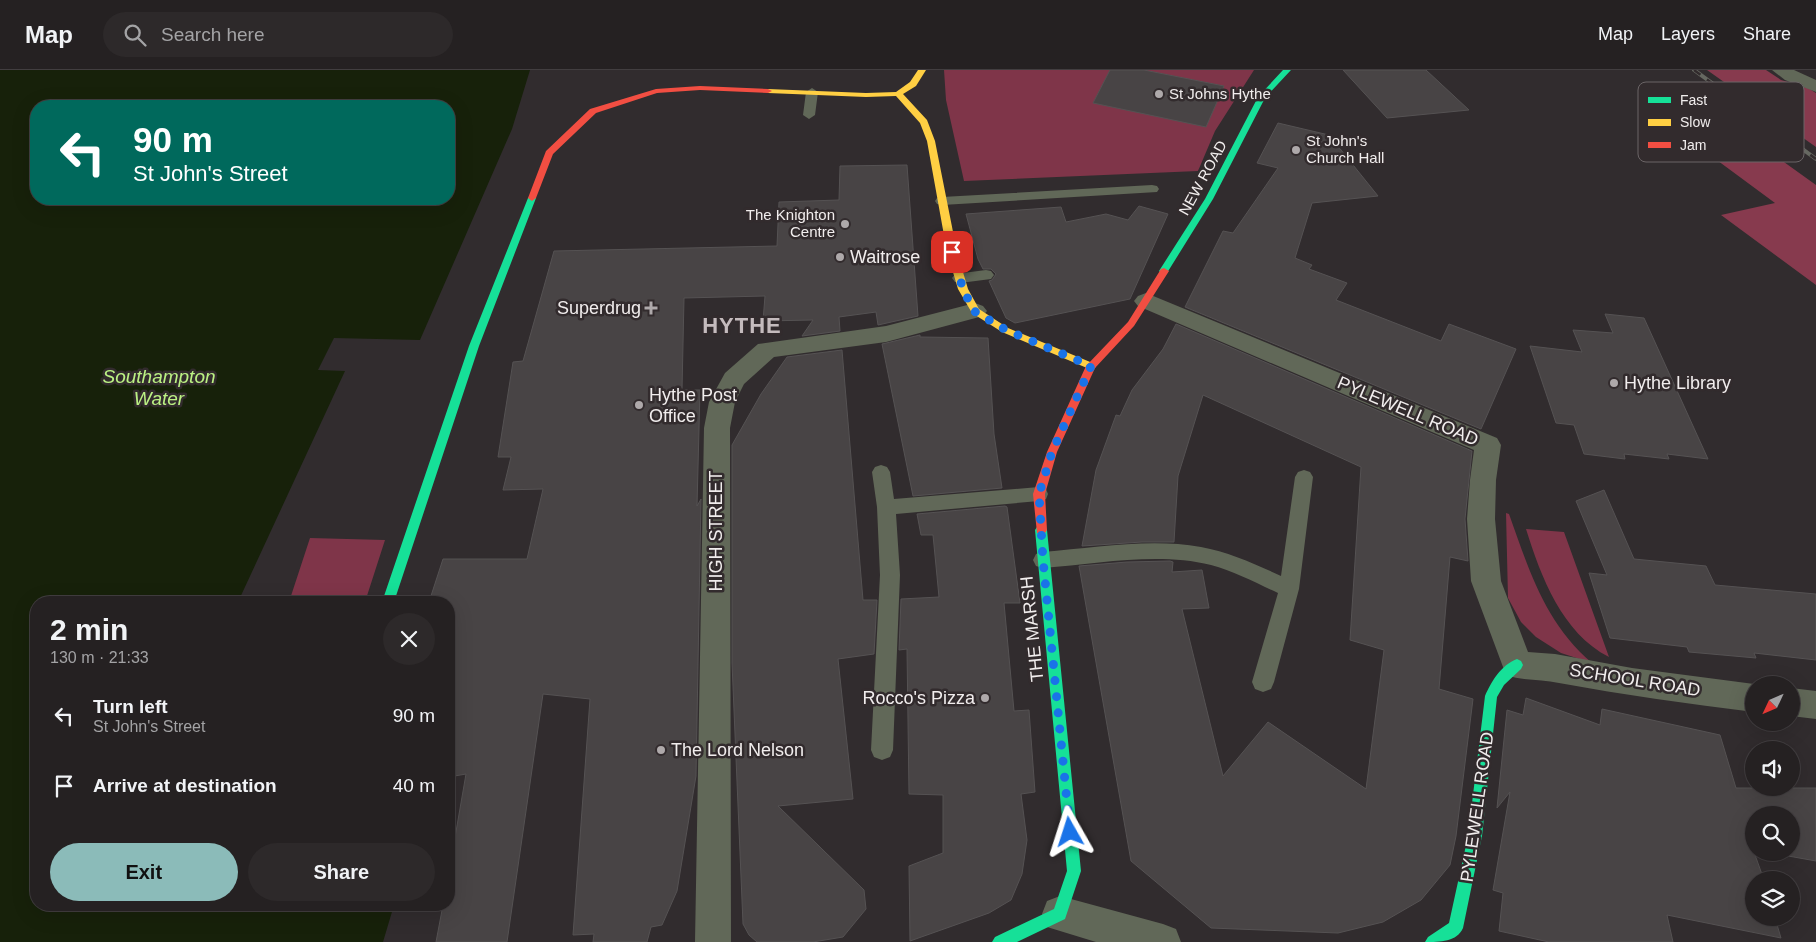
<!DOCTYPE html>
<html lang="en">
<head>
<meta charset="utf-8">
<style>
  body { margin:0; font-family:Arial,sans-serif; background:#2d292a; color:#f1f3f6; height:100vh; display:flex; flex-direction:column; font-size:19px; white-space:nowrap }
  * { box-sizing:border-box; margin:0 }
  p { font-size:16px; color:#a3a3a5 }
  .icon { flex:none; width:28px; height:28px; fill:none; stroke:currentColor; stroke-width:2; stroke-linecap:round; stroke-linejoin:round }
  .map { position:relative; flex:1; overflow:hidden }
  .side { position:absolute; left:30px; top:526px; width:425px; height:315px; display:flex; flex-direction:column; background:#252122; border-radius:20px; box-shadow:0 5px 20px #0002,0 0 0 1px #423e40 }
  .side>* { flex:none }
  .guide { position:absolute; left:30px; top:30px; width:425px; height:105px; border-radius:20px; box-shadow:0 5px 20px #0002,0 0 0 1px #423e40; background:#00695c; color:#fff; overflow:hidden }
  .needle { width:32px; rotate:226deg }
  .fabs { position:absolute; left:1745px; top:606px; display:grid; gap:10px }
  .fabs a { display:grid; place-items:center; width:55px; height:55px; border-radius:50%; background:#252122; box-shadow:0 5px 20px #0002,0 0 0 1px #423e40; font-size:25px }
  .pin { position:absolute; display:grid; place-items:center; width:42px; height:42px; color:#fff; margin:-21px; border-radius:10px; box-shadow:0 2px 8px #0006 }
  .me { position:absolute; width:55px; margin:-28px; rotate:354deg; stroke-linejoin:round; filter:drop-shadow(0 0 4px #0008) }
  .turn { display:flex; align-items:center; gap:18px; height:105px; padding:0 20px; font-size:22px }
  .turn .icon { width:65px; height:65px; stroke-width:2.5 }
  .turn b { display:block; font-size:35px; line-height:42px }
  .round { display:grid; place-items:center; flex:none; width:52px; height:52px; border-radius:26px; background:#2d292a }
  .summary { display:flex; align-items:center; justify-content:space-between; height:85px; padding:0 20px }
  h1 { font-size:30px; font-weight:800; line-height:38px }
  .action { display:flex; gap:10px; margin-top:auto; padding:10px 20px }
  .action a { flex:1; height:58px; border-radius:30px; background:#8bbbb9; color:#111; font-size:20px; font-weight:800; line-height:58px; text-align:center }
  .action a+a { background:#2d292a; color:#f1f3f6 }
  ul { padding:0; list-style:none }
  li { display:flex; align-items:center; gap:15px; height:70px; padding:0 20px }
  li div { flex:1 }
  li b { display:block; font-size:19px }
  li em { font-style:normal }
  header { display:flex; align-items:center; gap:30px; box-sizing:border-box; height:70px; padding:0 25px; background:#252122; border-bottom:1px solid #423e40 }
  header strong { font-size:24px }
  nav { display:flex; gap:28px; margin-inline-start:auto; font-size:18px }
  .search { width:350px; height:45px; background:#2d292a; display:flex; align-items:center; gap:12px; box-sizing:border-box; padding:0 18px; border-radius:28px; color:#a3a3a5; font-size:19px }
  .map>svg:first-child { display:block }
</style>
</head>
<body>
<header>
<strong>Map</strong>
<div class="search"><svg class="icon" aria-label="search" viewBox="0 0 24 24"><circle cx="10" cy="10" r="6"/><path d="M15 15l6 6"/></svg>Search here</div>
<nav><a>Map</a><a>Layers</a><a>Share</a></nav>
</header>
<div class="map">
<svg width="1816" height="872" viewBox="0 0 1816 872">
  <rect width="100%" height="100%" fill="#312c2e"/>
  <!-- green -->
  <path fill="#7f3549" d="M 944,0 L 1254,0 L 1215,61 L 1198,101 L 964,111 L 946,30 Z
    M 1506,443 L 1509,444 C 1529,500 1545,553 1592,593 L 1561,583 L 1536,567 L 1521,552 L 1508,528 Z
    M 1526,459 L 1564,462 L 1609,587 C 1562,563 1541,507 1526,459 Z
    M 310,468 L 385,470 L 365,532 L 289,532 Z"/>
  <!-- forest -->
  <path fill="#873a4e" d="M 1707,0 L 1766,0 L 1781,10 L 1808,18 L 1816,23 L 1816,77 Z
    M 1760,75 L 1816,115 L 1816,215 L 1721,145 L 1775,133 L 1710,85 Z"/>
  <!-- water -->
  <path fill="#17210a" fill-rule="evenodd" d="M 0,0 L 530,0 L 512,59 L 420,270 L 334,268 L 318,300 L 345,301 L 238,532 L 36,532 L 36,835 L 394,835 L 383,872 L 0,872 ZM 36,36 L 449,36 L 449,129 L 36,129 Z"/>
  <!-- building -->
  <path fill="#484445" stroke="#555253" d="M 1110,0 L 1144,0 L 1224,16 L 1206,57 L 1093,33 Z
    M 1343,0 L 1426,0 L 1469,40 L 1387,48 Z
    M 1278,53 L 1329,65 L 1378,126 L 1312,133 L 1295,188 L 1312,195 L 1309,199 L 1347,213 L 1336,230 L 1441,271 L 1449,254 L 1516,279 L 1481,359 L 1185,237 L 1223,161 L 1233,163 L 1278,98 L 1257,93 Z
    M 907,95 L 918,246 L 878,255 L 876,242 L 839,247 L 840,261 L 802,266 L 813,250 L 763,251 L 765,226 L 684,228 L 682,320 L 700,320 L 697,436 L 701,429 L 696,706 L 677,821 L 662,855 L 651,857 L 647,872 L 593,872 L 594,864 L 573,865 L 590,629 L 543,624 L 507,872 L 436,872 L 443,835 L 449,835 L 449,802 L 466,704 L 449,707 L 449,532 L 429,532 L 443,489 L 527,489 L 543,419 L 503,420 L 511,387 L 498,387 L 513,292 L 523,291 L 554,181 L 777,176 L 779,132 L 839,130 L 840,96 Z
    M 1139,136 L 1168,144 L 1130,229 L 1015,253 L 1006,248 L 989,211 L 992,210 L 996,204 L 991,199 L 983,199 L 978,189 L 966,144 L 1061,137 L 1066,152 L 1106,144 L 1128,150 Z
    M 1605,244 L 1644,248 L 1708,389 L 1667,384 L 1669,389 L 1624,384 L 1625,389 L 1584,384 L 1574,355 L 1556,353 L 1530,276 L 1582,282 L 1573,260 L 1613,263 Z
    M 1176,254 L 1472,381 L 1465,449 L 1468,491 L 1450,487 L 1439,619 L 1473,629 L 1456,766 L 1450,795 L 1421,830 L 1383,852 L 1338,863 L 1211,858 L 1131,791 L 1079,496 L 1127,492 L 1170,491 L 1173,492 L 1172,502 L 1202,500 L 1209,538 L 1182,539 L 1223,706 L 1268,652 L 1366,719 L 1384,580 L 1350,570 L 1361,397 L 1203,325 L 1178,406 L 1174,472 L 1142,472 L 1082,476 L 1096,400 L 1116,345 L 1120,346 L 1132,320 L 1163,279 Z
    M 920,265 L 920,267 L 988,268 L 994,364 L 1002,418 L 913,426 L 882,274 Z
    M 842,280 L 863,530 L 877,530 L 874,584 L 838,589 L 853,729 L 778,736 L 864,820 L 866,839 L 843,867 L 813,872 L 757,872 L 749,865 L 743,854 L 732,593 L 732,375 L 761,324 L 787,287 Z
    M 1604,420 L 1634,489 L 1706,496 L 1715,515 L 1816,524 L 1816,590 L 1754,583 L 1756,588 L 1689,582 L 1687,577 L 1610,568 L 1589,503 L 1607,505 L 1576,431 Z
    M 1005,436 L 1007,437 L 1020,533 L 1004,533 L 1014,641 L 1029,640 L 1035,722 L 1021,724 L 1027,770 L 1022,804 L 1011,830 L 989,843 L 910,871 L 909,796 L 943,783 L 943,725 L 909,724 L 907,579 L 899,580 L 901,529 L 939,527 L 933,465 L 921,465 L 917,444 Z
    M 1526,628 L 1600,655 L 1602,639 L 1720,665 L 1736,718 L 1816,718 L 1816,791 L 1766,782 L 1791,782 L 1791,745 L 1754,745 L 1754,782 L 1764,810 L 1754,810 L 1754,848 L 1775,848 L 1781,868 L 1667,845 L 1673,872 L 1549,872 L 1499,861 L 1503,823 L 1493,820 L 1510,722 L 1497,738 L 1507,640 L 1523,645 Z"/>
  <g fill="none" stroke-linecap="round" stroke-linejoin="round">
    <!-- lane -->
    <path fill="#616858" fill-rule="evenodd" d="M 812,18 L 818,22 L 815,45 L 809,49 L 803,45 L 806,22 Z
      M 1152,115 L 1157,116 L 1159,119 L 1157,122 L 942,135 L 937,134 L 935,131 L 937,128 L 942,127 Z
      M 986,200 L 991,201 L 994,205 L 991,209 L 960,213 L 955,212 L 952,208 L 955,204 Z
      M 881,395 L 887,397 L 890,402 L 894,429 L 1039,417 L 1046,419 L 1048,424 L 1046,429 L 1039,431 L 896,444 L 900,505 L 893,680 L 890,687 L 882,690 L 874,687 L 871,680 L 880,505 L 877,437 L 872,402 L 875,397 Z
      M 1304,400 L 1310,402 L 1313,407 L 1299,519 L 1274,612 L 1271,619 L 1263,622 L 1255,619 L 1252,612 L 1278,523 C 1256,513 1234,501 1211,495 C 1157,482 1098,494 1043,498 L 1036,496 L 1033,490 L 1036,484 L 1043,482 C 1095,478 1149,468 1201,477 C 1229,482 1255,494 1281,506 L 1295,407 L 1298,402 Z"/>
    <!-- street -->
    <path fill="#616858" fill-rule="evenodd" d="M 1772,0 L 1794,0 L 1816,10 L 1816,22 L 1785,10 Z
      M 1146,223 L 1497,368 L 1501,375 L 1496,410 L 1495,449 L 1501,511 L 1528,582 L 1555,584 L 1632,598 L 1754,614 L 1758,615 L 1754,615 L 1754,642 C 1689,634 1624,625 1559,613 C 1541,609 1523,611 1506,605 L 1471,511 L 1467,449 L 1470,410 L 1474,380 L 1138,236 L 1134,231 L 1138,226 Z
      M 975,233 L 983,236 L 987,241 L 983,246 L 886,272 L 774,287 L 744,314 L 735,332 L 730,358 L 731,872 L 695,872 L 704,358 L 709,332 L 725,303 L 758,274 L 886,256 Z
      M 1791,618 L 1816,621 L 1816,649 L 1791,646 Z
      M 1060,826 L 1163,854 L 1176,859 L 1181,872 L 1096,872 L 1047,857 L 1042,844 L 1047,831 Z"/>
    <!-- fast -->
    <path fill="#16e098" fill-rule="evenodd" d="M 1283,0 L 1291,0 L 1265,28 L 1213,129 L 1167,203 L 1161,203 L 1159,201 L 1205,129 L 1258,27 Z
      M 532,125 L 536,128 L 479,276 L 394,532 L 382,532 L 469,276 L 528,128 Z
      M 1041,455 L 1045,457 L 1047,460 L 1081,801 L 1065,849 L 1017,872 L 992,872 L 995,867 L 1054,839 L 1067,801 L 1035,460 L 1037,457 Z
      M 1517,589 L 1521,591 L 1523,595 L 1521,599 L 1504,615 L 1497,627 L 1482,766 L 1463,858 C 1457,872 1440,872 1425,872 L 1428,867 L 1449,853 L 1468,766 L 1485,626 C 1491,612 1501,595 1517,589 Z"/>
    <!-- slow -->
    <path fill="#ffcf43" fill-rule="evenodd" d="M 918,0 L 926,0 L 916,16 L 903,24 L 927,50 L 935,71 L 957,182 L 968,219 L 979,239 L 1008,258 L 1095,294 L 1096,296 L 1095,298 L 1087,298 L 1002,262 L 972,243 L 958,219 L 947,182 L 927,71 L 920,53 L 896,26 L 866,27 L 768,23 L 764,21 L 768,19 L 866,23 L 896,22 L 910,12 Z"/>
    <!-- jam -->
    <path fill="#f24e42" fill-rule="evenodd" d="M 700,16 L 768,19 L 772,21 L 768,23 L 700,20 L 657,23 L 596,43 L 553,84 L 536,128 L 532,131 L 528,128 L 546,81 L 590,39 L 656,19 Z
      M 1164,198 L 1169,201 L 1134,256 L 1095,298 L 1057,382 L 1045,424 L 1047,460 L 1045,463 L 1037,463 L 1033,424 L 1047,382 L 1086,296 L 1128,252 L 1161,199 Z"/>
    <!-- rail casing -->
    <g stroke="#666861" stroke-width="4">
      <path id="rail" d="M 1694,0 L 1816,89"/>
    </g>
    <!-- rail -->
    <use href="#rail" stroke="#322b2d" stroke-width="2.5" stroke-dasharray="8" stroke-linecap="butt"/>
  </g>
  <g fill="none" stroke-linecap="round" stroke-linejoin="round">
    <!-- route -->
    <path stroke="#1a73e8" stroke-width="9" stroke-dasharray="0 16.2" d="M 952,182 L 963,219 L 974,241 L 1006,260 L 1091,296 L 1052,382 L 1039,424 L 1043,490 L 1070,762"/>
  </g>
  <!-- markers -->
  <g fill="#aea9aa" stroke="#322b2d" stroke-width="2">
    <circle cx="1159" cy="24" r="5"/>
    <circle cx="1296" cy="80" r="5"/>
    <circle cx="845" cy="154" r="5"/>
    <circle cx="840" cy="187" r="5"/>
    <path d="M648.5 230.5h5v5h5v5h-5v5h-5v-5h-5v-5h5z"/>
    <circle cx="1614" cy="313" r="5"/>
    <circle cx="639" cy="335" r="5"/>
    <circle cx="985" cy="628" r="5"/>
    <circle cx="661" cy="680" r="5"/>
  </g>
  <g text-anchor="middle" stroke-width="5" stroke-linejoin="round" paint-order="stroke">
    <!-- far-poi labels -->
    <g font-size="15" fill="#f1eded" stroke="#322b2d" text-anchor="start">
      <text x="1169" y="29">St Johns Hythe</text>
      <text x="1306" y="76">St John's<tspan x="1306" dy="17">Church Hall</tspan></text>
      <text x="835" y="150" text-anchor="end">The Knighton<tspan x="835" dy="17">Centre</tspan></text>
    </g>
    <!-- far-street labels -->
    <g font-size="15" fill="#f1eded" stroke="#322b2d">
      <text transform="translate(1203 108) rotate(-61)" y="5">NEW ROAD</text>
    </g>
    <!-- poi labels -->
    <g font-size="18" fill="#f1eded" stroke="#322b2d" text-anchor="start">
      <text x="850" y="193">Waitrose</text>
      <text x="641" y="244" text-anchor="end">Superdrug</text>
      <text x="1624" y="319">Hythe Library</text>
      <text x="649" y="331">Hythe Post<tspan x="649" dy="21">Office</tspan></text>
      <text x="975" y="634" text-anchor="end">Rocco's Pizza</text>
      <text x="671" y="686">The Lord Nelson</text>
    </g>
    <!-- street labels -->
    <g font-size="18" fill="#f1eded" stroke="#322b2d">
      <text transform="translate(1408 341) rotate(23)" y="6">PYLEWELL ROAD</text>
      <text transform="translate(716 461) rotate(-90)" y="6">HIGH STREET</text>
      <text transform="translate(1032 559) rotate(-96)" y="6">THE MARSH</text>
      <text transform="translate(1635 610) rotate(9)" y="6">SCHOOL ROAD</text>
      <text transform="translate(1477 737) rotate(-82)" y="6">PYLEWELL ROAD</text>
    </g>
    <!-- water labels -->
    <g font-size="19" font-style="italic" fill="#bbf183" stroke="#322b2d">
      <text x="159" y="313">Southampton<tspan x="159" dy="22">Water</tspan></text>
    </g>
    <!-- district labels -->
    <g font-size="22" font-weight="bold" letter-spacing="1" fill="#c4bbbd" stroke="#322b2d">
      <text x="742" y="263">HYTHE</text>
    </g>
  </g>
  <!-- legend -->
  <rect x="1638" y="12" width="166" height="80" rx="8" fill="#322b2d" stroke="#6b6567" stroke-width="1"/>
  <rect x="1648" y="27" width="23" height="6" fill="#16e098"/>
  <rect x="1648" y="49" width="23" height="7" fill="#ffcf43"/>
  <rect x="1648" y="72" width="23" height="6" fill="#f24e42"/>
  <g font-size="14" fill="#f1eded">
    <text x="1680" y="35">Fast</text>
    <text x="1680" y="57">Slow</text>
    <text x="1680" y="80">Jam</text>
  </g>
</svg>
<div class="fabs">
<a><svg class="needle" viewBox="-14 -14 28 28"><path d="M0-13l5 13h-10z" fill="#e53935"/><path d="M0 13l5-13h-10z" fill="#a3a3a5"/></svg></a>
<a><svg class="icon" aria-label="sound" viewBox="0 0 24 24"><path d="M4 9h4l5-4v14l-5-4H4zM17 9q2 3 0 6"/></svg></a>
<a><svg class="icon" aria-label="search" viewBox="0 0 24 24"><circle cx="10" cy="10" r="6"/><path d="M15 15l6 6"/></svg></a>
<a><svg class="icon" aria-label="layers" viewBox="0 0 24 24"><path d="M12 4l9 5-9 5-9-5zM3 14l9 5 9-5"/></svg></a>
</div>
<div class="pin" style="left:952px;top:182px;background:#d93025"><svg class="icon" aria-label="arrive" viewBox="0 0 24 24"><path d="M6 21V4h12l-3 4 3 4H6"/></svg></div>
<svg class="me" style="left:1070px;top:762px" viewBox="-20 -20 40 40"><path d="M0-17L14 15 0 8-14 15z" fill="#1a73e8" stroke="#fff" stroke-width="4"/></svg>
<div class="guide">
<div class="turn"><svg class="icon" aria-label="left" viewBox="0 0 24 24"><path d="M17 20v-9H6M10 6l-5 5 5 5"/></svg><div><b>90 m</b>St John's Street</div></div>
</div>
<section class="side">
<div class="summary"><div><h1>2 min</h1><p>130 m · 21:33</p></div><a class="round"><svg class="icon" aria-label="close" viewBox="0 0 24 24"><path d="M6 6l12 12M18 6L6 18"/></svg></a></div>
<ul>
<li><svg class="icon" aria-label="left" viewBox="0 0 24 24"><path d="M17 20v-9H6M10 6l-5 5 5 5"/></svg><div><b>Turn left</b><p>St John's Street</p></div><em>90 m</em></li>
<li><svg class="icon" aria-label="arrive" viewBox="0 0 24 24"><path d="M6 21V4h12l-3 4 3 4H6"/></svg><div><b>Arrive at destination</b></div><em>40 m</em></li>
</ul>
<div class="action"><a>Exit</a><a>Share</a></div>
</section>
</div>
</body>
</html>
